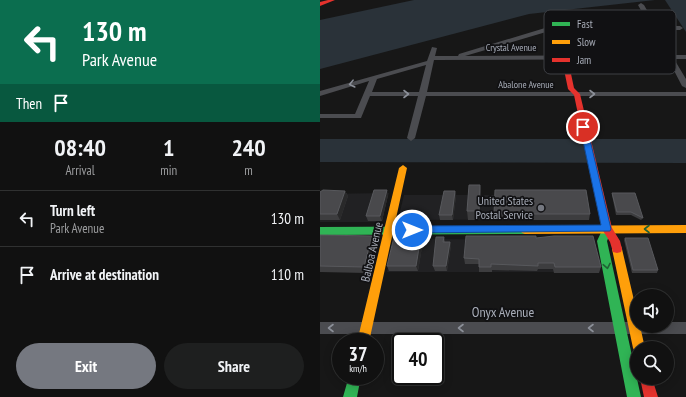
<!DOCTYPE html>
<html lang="en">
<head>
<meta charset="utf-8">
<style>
  body { margin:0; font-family:"PT Sans Narrow",sans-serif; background:#1e1f1f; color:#f1f3f6; height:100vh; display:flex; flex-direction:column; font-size:15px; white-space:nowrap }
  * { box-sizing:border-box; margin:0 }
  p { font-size:13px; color:#9c9d9f }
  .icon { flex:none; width:22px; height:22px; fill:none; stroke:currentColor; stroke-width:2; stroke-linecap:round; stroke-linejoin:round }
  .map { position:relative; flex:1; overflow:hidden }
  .sheet { display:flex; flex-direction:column; background:#111; width:320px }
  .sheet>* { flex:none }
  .top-card { background:#0b6e4f; color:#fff; overflow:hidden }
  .buttons { position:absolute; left:310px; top:289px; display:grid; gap:8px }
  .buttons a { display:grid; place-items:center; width:44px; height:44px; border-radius:50%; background:#111; box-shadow:0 2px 10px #0003,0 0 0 1px #303131; font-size:20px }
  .speed { position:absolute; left:12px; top:333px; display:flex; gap:8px; font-size:20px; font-weight:700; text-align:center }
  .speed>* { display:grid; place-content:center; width:52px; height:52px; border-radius:50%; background:#111; box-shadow:0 2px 10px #0003,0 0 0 1px #303131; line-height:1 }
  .speed small { font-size:10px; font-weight:400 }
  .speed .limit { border:2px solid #111; border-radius:6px; background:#fff; color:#111 }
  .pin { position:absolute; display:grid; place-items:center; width:34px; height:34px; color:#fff; margin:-17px; border:2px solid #fff; border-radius:50%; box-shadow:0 1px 4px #0007 }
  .me { position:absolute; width:44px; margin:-22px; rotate:90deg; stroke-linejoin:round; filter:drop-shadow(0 0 3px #0008) }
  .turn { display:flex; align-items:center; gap:14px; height:84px; padding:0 16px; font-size:18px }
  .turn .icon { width:52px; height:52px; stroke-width:2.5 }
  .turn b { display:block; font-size:28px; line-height:34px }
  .then { display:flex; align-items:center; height:38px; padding:0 16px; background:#0003; gap:8px; font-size:15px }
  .eta { display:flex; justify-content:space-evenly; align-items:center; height:68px; text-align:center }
  .eta b { font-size:24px; font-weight:800; line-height:28px }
  .action { display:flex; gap:8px; margin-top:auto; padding:8px 16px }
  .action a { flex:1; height:46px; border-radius:24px; background:#757880; color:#fff; font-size:16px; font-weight:800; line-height:46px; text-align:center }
  .action a+a { background:#1e1f1f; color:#f1f3f6 }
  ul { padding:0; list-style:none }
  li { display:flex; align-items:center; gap:12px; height:56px; padding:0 16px; border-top:1px solid #303131 }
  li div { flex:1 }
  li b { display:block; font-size:15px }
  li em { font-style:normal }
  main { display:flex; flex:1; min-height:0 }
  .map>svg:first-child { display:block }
</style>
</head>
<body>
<main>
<section class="sheet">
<div class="top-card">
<div class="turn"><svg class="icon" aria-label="left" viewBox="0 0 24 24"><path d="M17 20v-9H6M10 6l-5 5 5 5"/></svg><div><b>130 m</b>Park Avenue</div></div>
<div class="then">Then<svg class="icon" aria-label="arrive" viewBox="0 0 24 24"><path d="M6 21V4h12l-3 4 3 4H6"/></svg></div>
</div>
<div class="eta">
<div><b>08:40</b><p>Arrival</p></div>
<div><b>1</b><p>min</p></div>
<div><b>240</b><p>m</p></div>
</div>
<ul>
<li><svg class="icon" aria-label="left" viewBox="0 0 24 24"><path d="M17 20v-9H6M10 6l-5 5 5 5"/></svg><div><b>Turn left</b><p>Park Avenue</p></div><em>130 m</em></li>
<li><svg class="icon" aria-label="arrive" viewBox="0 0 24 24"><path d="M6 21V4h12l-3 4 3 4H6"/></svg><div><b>Arrive at destination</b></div><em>110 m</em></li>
</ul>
<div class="action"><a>Exit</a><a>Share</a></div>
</section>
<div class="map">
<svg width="366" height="397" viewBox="0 0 366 397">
  <rect width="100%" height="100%" fill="#171717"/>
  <!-- built -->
  <path fill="#212123" d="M 69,193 L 61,222 L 0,222 L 0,194 Z
    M 84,195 L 264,195 L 269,219 L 78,220 Z
    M 74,239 L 273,240 L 279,272 L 67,272 Z"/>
  <!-- water -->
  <path fill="#2a3239" d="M 94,0 L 335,0 L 209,14 L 0,69 L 0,20 Z
    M 345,0 L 366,0 L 366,32 Z
    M 0,139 L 366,139 L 366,163 L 0,162 Z"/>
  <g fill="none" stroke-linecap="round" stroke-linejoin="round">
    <!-- street -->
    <path fill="#4b4c50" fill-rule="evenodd" d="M 321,3 L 324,5 L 336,26 L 360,26 L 363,28 L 360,30 L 338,30 L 352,55 L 366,55 L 366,59 L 354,59 L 366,79 L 366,88 L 362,86 L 348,59 L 114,60 L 107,92 L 366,92 L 366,96 L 106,96 L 95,138 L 91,141 L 87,138 L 98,96 L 50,96 L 41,118 L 0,118 L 0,114 L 35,114 L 49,81 L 0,96 L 0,91 L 107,61 L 112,47 L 117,48 L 115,56 L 138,56 L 139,54 L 225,28 L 323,14 L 318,5 ZM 325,17 L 330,26 L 272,26 L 269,28 L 272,30 L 332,30 L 345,55 L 145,56 L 226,32 ZM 106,65 L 99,92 L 52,92 L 57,79 Z
      M 0,322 L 317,322 L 317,326 L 347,326 L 347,322 L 366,322 L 366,334 L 0,334 Z"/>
    <!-- fast -->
    <path fill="#30b455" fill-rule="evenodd" d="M 287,225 L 290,226 L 292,229 L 287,241 L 321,397 L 307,397 L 277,241 L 284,226 Z
      M 205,226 L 208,227 L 210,230 L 208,233 L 205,234 L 0,235 L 0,227 Z
      M 29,376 L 41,376 L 37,397 L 23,397 Z"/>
    <!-- slow -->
    <path fill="#ff9f0a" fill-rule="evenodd" d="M 83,165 L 87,168 L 49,342 L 37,342 L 79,168 Z
      M 366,225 L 366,233 L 205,234 L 202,233 L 200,230 L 202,227 L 205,226 Z
      M 297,245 L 301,246 L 302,249 L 317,313 L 317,326 L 320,326 L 325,348 L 317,348 L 317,353 L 315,352 L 313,348 L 292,249 L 293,246 Z"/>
    <!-- jam -->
    <path fill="#e5322d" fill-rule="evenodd" d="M 8,0 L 15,0 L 0,6 L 0,2 Z
      M 242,26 L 245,28 L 242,31 L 254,88 L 260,94 L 292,228 L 300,241 L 302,249 L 301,252 L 297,253 L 293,252 L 290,242 L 282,229 L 254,95 L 248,89 L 236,31 Z
      M 320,378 L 332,378 L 338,397 L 324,397 Z"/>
  </g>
  <!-- wall -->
  <path fill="#3d3d3f" d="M 160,185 L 161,195 L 159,220 L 148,220 L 147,211 Z
    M 175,190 L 270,214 L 269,220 L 175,220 Z
    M 25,191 L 28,196 L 20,220 L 0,220 L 0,192 Z
    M 135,191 L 136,196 L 133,220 L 120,220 L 119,215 Z
    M 292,193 L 323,218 L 321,220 L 311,215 L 296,215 L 292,195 Z
    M 68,195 L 62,221 L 48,221 L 46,216 Z
    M 0,235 L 52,236 L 55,242 L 46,273 L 0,272 Z
    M 101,236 L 103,241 L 98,271 L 69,271 L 67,266 Z
    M 124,237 L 125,242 L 130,242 L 131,246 L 127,271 L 115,271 L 113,266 Z
    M 216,238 L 281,267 L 279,273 L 234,273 L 233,269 L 218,269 L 217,271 L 172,270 L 172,272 L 159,272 L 159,264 L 145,264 L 144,258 Z
    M 305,238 L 338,270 L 337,273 L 312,273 L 304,240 Z"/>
  <!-- shaded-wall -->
  <path fill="#29292a" d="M 160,185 L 161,195 L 159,220 L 159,211 Z
    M 67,190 L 68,195 L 62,221 L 60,216 Z
    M 25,191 L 28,196 L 20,220 L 17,214 Z
    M 135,191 L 136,196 L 133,220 L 132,215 Z
    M 52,236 L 55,242 L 46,273 L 44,267 Z
    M 101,236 L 103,241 L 98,271 L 96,266 Z
    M 130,242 L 131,246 L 127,271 L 126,266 Z"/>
  <!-- building -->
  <path fill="#49494c" stroke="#58595d" d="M 149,185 L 160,185 L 159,211 L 147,211 Z
    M 3,190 L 25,191 L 17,214 L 0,214 L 0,192 Z
    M 54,190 L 67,190 L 60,216 L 46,216 Z
    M 175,190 L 266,190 L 270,214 L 174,214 Z
    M 124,191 L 135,191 L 132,215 L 119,215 Z
    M 292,193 L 315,193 L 323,218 L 311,212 L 297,212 Z
    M 0,235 L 52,236 L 44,267 L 0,266 Z
    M 101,236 L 96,266 L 67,266 L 74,237 Z
    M 146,236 L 216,236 L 216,238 L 234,236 L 273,236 L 281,267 L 235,267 L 234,263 L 218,263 L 218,266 L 171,264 L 171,267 L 159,267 L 159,259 L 144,258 Z
    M 116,237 L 124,237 L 123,242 L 130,242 L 126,266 L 113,266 Z
    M 305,238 L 328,238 L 338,270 L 313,270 Z"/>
  <!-- one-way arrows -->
  <defs><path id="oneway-chevron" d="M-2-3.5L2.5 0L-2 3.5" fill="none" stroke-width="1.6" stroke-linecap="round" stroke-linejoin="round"/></defs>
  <g stroke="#8c9099">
    <use href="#oneway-chevron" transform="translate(32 84) rotate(166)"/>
    <use href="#oneway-chevron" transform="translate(86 94)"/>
    <use href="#oneway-chevron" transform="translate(272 94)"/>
    <use href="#oneway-chevron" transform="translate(11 328) rotate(-180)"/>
    <use href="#oneway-chevron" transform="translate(141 328) rotate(180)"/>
    <use href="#oneway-chevron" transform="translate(271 328) rotate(180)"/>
  </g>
  <g stroke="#206234">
    <use href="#oneway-chevron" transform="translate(327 229) rotate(-180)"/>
    <use href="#oneway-chevron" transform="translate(287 266) rotate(79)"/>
  </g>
  <!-- route -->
  <path fill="#1a73e8" stroke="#114b97" d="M 263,125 L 267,127 L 291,229 L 290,231 L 89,233 L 87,230 L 89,227 L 92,226 L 281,225 L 260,127 Z"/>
  <!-- markers -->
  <circle fill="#757880" stroke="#111113" stroke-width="1.5" cx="221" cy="208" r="4"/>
  <g text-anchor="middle" stroke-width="3.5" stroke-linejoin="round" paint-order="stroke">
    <!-- far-street labels -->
    <g font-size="10" fill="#a8adb8" stroke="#111113">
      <text x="191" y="51">Crystal Avenue</text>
      <text x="206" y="88">Abalone Avenue</text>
    </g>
    <!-- poi labels -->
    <g font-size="12" fill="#a8adb8" stroke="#111113" text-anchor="end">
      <text x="213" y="205">United States<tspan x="213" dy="14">Postal Service</tspan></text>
    </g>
    <!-- street labels -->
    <g font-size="12" fill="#a8adb8" stroke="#111113">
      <text transform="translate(52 252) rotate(-77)" y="4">Balboa Avenue</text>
    </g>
    <!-- near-street labels -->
    <g font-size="14" fill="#a8adb8" stroke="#111113">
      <text x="183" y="317">Onyx Avenue</text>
    </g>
  </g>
  <!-- legend -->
  <rect x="224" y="10" width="132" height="64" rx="6" fill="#111113" stroke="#3e4045" stroke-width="1"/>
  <rect x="232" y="22" width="18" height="4" fill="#30b455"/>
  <rect x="232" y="40" width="18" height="4" fill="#ff9f0a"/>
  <rect x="232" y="58" width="18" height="4" fill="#e5322d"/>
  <g font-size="11" fill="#a8adb8">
    <text x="257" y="28">Fast</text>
    <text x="257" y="46">Slow</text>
    <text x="257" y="64">Jam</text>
  </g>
</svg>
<div class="buttons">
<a><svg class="icon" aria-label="sound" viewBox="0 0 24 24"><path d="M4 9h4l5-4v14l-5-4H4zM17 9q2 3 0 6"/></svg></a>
<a><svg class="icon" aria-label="search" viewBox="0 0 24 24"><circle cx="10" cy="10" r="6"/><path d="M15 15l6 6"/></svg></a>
</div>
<div class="speed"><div>37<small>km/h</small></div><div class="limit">40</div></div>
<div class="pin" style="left:263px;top:127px;background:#d93025"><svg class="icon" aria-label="arrive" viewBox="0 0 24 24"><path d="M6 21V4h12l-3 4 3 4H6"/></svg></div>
<svg class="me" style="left:92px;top:230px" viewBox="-20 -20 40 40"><circle r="17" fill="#1a73e8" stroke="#fff" stroke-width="3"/><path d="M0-11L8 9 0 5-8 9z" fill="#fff"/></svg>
</div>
</main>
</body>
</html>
